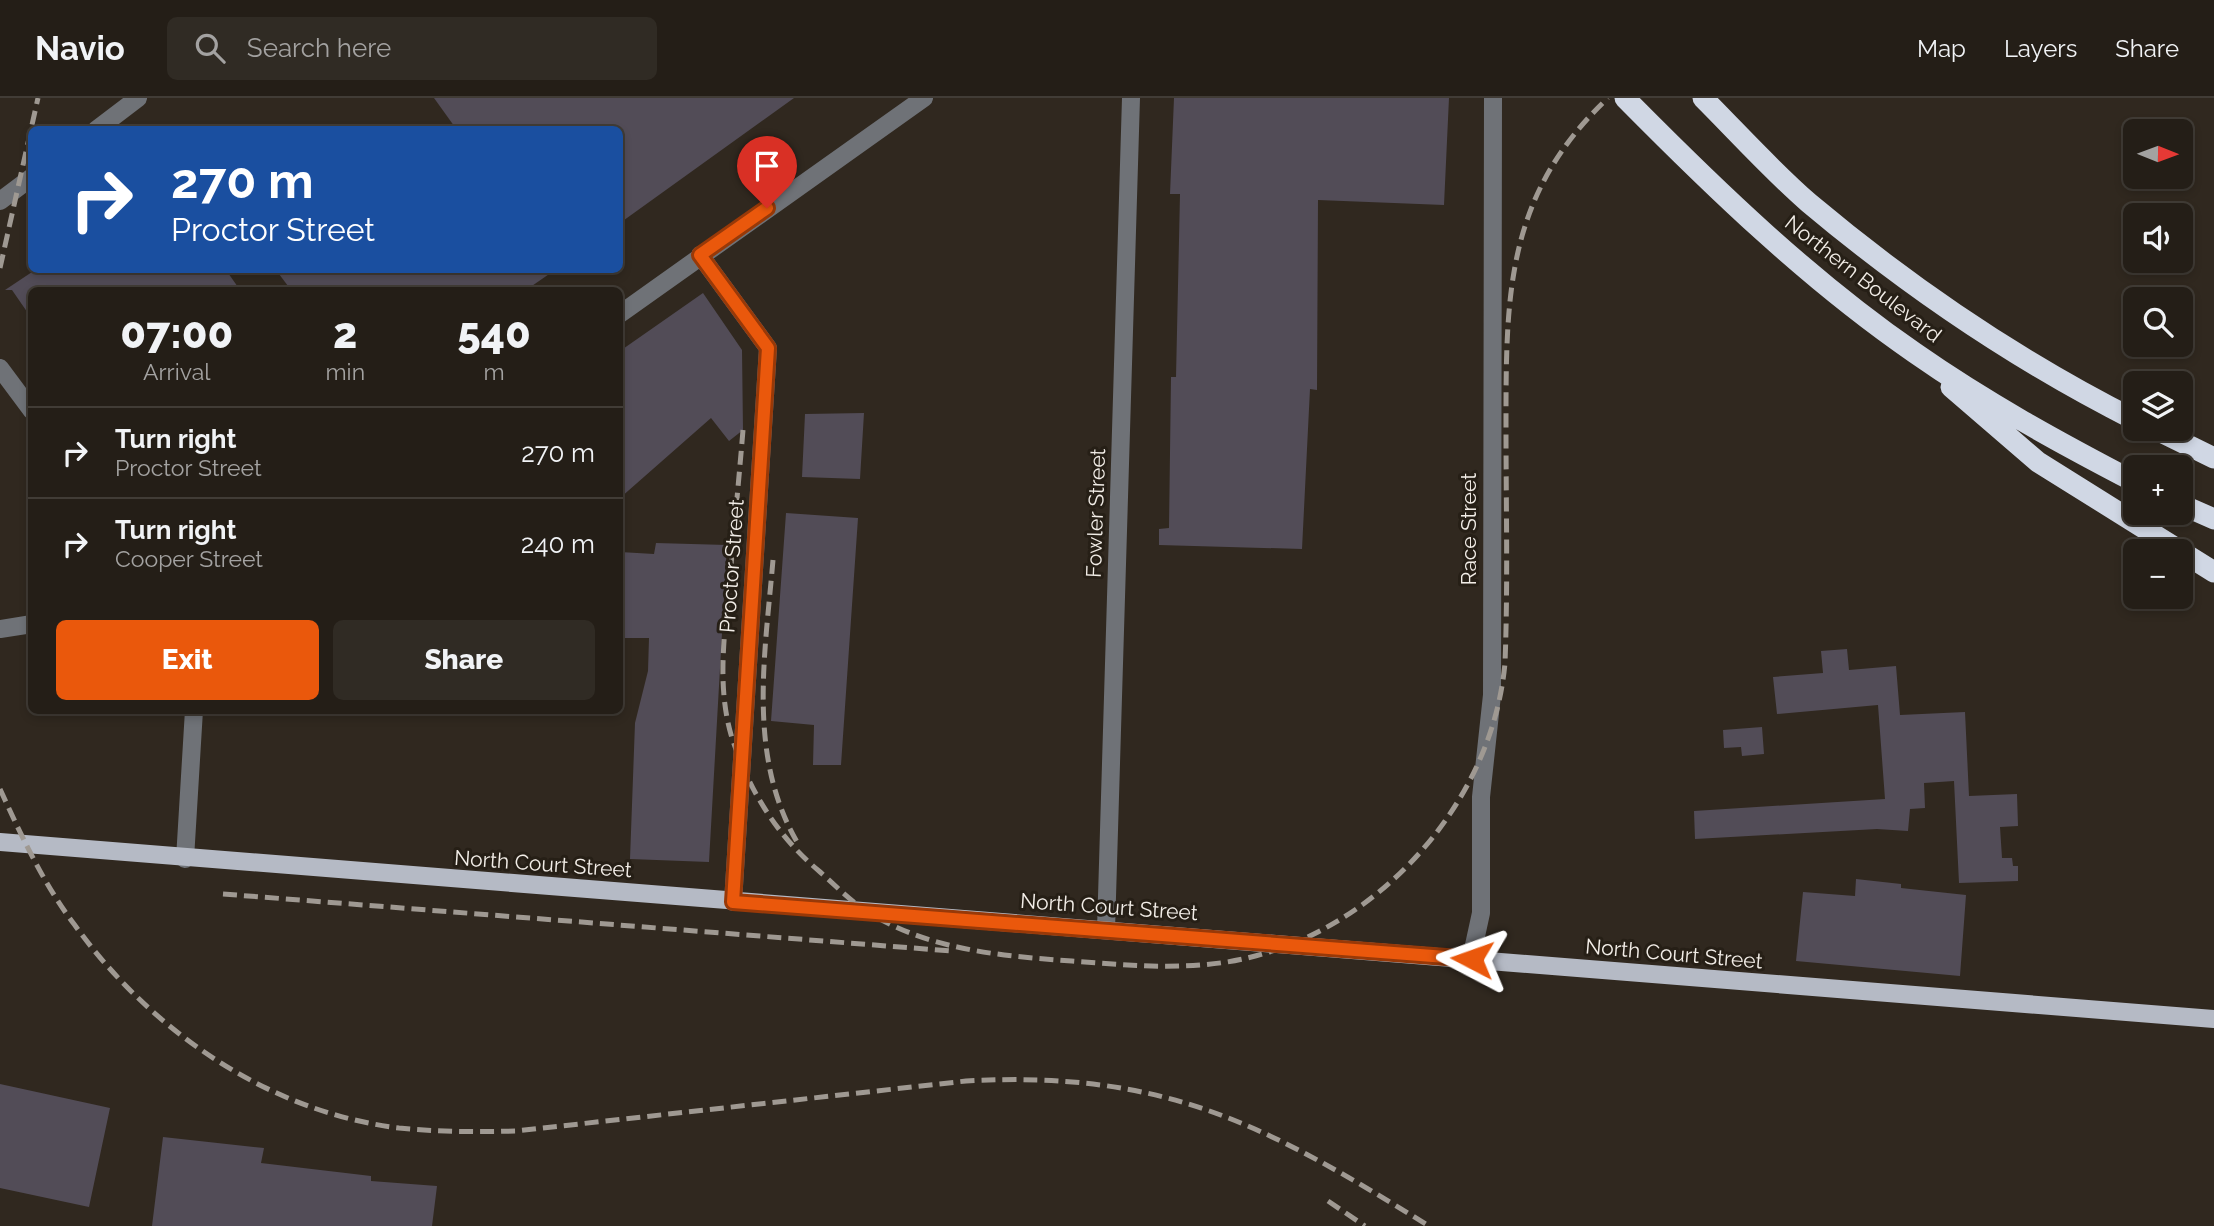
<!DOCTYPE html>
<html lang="en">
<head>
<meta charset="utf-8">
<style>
  body { margin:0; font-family:Raleway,sans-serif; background:#302b24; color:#f1f3f6; height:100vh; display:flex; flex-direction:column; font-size:26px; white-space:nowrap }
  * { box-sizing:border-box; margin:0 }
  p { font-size:23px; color:#a3a2a1 }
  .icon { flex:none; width:38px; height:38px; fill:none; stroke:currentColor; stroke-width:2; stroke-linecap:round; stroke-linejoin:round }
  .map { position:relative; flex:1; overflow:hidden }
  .sheet { position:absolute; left:28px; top:189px; width:595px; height:427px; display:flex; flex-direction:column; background:#241e17; border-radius:10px; box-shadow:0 4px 10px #0003,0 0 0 2px #413c36 }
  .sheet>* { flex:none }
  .banner { position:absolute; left:28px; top:28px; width:595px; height:147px; border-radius:10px; box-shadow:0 4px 10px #0003,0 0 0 2px #413c36; background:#1a4fa0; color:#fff; overflow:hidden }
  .needle { width:46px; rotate:91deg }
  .fabs { position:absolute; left:2123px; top:21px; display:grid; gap:14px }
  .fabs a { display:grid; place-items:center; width:70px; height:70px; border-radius:10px; background:#241e17; box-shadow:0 4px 10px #0003,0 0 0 2px #413c36; font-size:35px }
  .pin { position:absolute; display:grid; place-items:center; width:60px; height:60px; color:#fff; margin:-72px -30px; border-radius:50% 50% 50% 0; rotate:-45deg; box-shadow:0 0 7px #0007 }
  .pin .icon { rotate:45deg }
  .me { position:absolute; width:77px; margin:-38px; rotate:274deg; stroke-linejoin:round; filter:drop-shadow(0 0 5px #0008) }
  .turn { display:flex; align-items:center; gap:24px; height:147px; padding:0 28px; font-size:32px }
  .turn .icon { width:91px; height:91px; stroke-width:2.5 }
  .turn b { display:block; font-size:49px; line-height:60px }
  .eta { display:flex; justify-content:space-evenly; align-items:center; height:119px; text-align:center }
  .eta b { font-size:42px; font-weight:800; line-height:49px }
  .action { display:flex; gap:14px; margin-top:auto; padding:14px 28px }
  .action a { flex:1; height:80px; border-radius:10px; background:#ea580c; color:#fff; font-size:28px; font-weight:800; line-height:80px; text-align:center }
  .action a+a { background:#302b24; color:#f1f3f6 }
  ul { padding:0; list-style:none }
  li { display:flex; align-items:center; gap:21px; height:91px; padding:0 28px; border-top:2px solid #413c36 }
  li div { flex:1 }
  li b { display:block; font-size:26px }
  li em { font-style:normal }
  header { display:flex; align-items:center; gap:42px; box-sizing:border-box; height:98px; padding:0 35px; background:#241e17; border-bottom:2px solid #413c36 }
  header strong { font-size:33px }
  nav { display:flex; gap:38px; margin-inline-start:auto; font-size:24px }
  .search { width:490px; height:63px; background:#302b24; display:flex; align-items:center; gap:18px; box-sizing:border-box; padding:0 24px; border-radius:10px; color:#a3a2a1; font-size:26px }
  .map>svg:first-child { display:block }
</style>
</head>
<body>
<header>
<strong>Navio</strong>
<div class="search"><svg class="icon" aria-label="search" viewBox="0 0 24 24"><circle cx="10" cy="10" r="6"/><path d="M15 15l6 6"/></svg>Search here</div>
<nav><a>Map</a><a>Layers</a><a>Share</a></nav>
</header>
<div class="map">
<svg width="2214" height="1128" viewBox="0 0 2214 1128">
  <rect width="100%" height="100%" fill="#30281f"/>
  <!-- building -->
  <path fill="#524c57" d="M 434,0 L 794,0 L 620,125 L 620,32 L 457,32 Z
    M 1174,0 L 1449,0 L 1444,107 L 1318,102 L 1317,292 L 1310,291 L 1302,451 L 1159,447 L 1159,431 L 1169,430 L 1171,279 L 1176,279 L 1180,96 L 1170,96 Z
    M 35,172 L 226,172 L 240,192 L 32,192 L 32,221 L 12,192 L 5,192 Z
    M 276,172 L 555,172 L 526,192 L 291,192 Z
    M 703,195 L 742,252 L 743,332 L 729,343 L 711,320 L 620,400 L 620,253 Z
    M 864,315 L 860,381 L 802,379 L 805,316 Z
    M 786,415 L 858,420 L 841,667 L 813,667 L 814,627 L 771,623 Z
    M 656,445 L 727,447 L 709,764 L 630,761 L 635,625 L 648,573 L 649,540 L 620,540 L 620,454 L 654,456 Z
    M 1847,551 L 1849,572 L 1896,568 L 1900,617 L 1965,614 L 1969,698 L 2017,696 L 2018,728 L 2000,729 L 2002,760 L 2012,760 L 2013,768 L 2018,768 L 2018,783 L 1959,785 L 1954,683 L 1924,685 L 1925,710 L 1910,711 L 1908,733 L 1877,731 L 1695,741 L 1694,713 L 1885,701 L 1878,607 L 1777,616 L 1773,579 L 1823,575 L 1821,553 Z
    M 1762,629 L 1764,656 L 1742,658 L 1741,649 L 1724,650 L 1723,632 Z
    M 1856,781 L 1901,786 L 1901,790 L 1966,797 L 1960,878 L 1796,863 L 1803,794 L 1855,798 Z
    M 0,986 L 110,1010 L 89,1109 L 0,1090 Z
    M 163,1039 L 264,1050 L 261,1065 L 371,1078 L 371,1083 L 437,1088 L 432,1128 L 152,1128 Z"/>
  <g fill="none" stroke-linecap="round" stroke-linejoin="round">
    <!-- minor -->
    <path stroke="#6f7277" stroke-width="18" d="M 96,32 L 138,0
      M 0,103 L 32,79
      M 700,157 L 768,250 L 733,804
      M 620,216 L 924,0
      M 0,270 L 32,313
      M 0,531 L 32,526
      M 185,761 L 194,612
      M 1106,832 L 1131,0
      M 1471,861 L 1481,815 L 1481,699 L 1492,597 L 1493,0"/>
    <!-- major -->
    <path stroke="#b5bac5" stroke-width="18" d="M 0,744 L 2214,921"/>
    <!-- highway -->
    <path stroke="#d0d7e4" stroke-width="21" d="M 1625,0 C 1715,91 1809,182 1915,255 C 1985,304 2060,345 2135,384
      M 1703,0 C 1738,35 1771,72 1809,105 C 1909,189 2018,263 2135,322
      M 1951,289 L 2038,364 L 2214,474
      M 2155,331 L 2214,360
      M 2180,406 L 2214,421"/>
    <!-- rail -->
    <path stroke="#9f9992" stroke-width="5" stroke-dasharray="14 7" stroke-linecap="butt" d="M 0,170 L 38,0
      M 743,332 C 739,381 734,430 730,480 C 725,533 716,588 732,640 C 749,692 777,738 819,773 C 835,787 848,801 865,812 C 926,852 1001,858 1072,863 C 1124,867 1175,872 1227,864 C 1371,841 1492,709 1505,565 C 1508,487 1506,408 1506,330 C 1506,199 1505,97 1608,0
      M 773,462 C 765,557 747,657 797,744
      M 0,691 C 21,737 43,785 74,826 C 150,932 268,1014 399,1030 C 438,1034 477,1034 516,1033 L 966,983 C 1165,972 1266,1027 1429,1128
      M 223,796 L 951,853
      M 1328,1103 L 1365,1128"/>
  </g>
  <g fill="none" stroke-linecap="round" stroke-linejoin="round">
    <!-- route casing -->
    <g stroke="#983908" stroke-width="18">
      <path id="route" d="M 767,110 L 700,157 L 768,250 L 733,804 L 1472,861"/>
    </g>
    <!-- route -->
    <use href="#route" stroke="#ea580c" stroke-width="12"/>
  </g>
  <g text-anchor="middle" stroke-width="6" stroke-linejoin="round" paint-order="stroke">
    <!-- street labels -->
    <g font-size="21" fill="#f2ede7" stroke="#261f16">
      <text transform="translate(1863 181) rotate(38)" y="7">Northern Boulevard</text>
      <text transform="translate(1096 415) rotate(-88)" y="7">Fowler Street</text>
      <text transform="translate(1469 431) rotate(-90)" y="7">Race Street</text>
      <text transform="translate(732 468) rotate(-86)" y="7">Proctor Street</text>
      <text transform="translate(543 766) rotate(4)" y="7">North Court Street</text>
      <text transform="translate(1109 809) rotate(4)" y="7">North Court Street</text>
      <text transform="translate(1674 856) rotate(5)" y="7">North Court Street</text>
    </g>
  </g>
</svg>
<div class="fabs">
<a><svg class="needle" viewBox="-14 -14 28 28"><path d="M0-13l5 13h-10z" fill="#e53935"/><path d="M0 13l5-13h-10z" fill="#a3a2a1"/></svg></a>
<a><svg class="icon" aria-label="sound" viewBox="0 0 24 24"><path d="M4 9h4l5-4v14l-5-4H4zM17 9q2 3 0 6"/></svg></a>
<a><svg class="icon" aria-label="search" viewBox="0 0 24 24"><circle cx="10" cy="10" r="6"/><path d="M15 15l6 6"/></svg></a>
<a><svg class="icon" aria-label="layers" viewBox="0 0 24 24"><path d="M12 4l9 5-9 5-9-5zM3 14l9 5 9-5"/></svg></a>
<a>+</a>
<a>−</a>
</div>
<div class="pin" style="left:767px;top:110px;background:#d93025"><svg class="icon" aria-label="arrive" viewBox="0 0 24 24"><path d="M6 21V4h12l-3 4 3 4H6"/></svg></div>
<svg class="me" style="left:1472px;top:861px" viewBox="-20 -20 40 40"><path d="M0-17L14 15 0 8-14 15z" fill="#ea580c" stroke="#fff" stroke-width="4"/></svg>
<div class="banner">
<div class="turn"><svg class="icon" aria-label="right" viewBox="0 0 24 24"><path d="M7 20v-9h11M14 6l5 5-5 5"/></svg><div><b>270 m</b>Proctor Street</div></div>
</div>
<section class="sheet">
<div class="eta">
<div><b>07:00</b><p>Arrival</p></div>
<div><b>2</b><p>min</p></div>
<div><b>540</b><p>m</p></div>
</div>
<ul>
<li><svg class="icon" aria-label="right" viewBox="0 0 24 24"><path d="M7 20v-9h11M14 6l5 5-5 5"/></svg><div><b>Turn right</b><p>Proctor Street</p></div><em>270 m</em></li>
<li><svg class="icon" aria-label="right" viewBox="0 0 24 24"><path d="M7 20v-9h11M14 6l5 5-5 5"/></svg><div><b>Turn right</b><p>Cooper Street</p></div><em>240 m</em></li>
</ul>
<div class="action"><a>Exit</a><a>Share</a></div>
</section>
</div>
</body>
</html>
